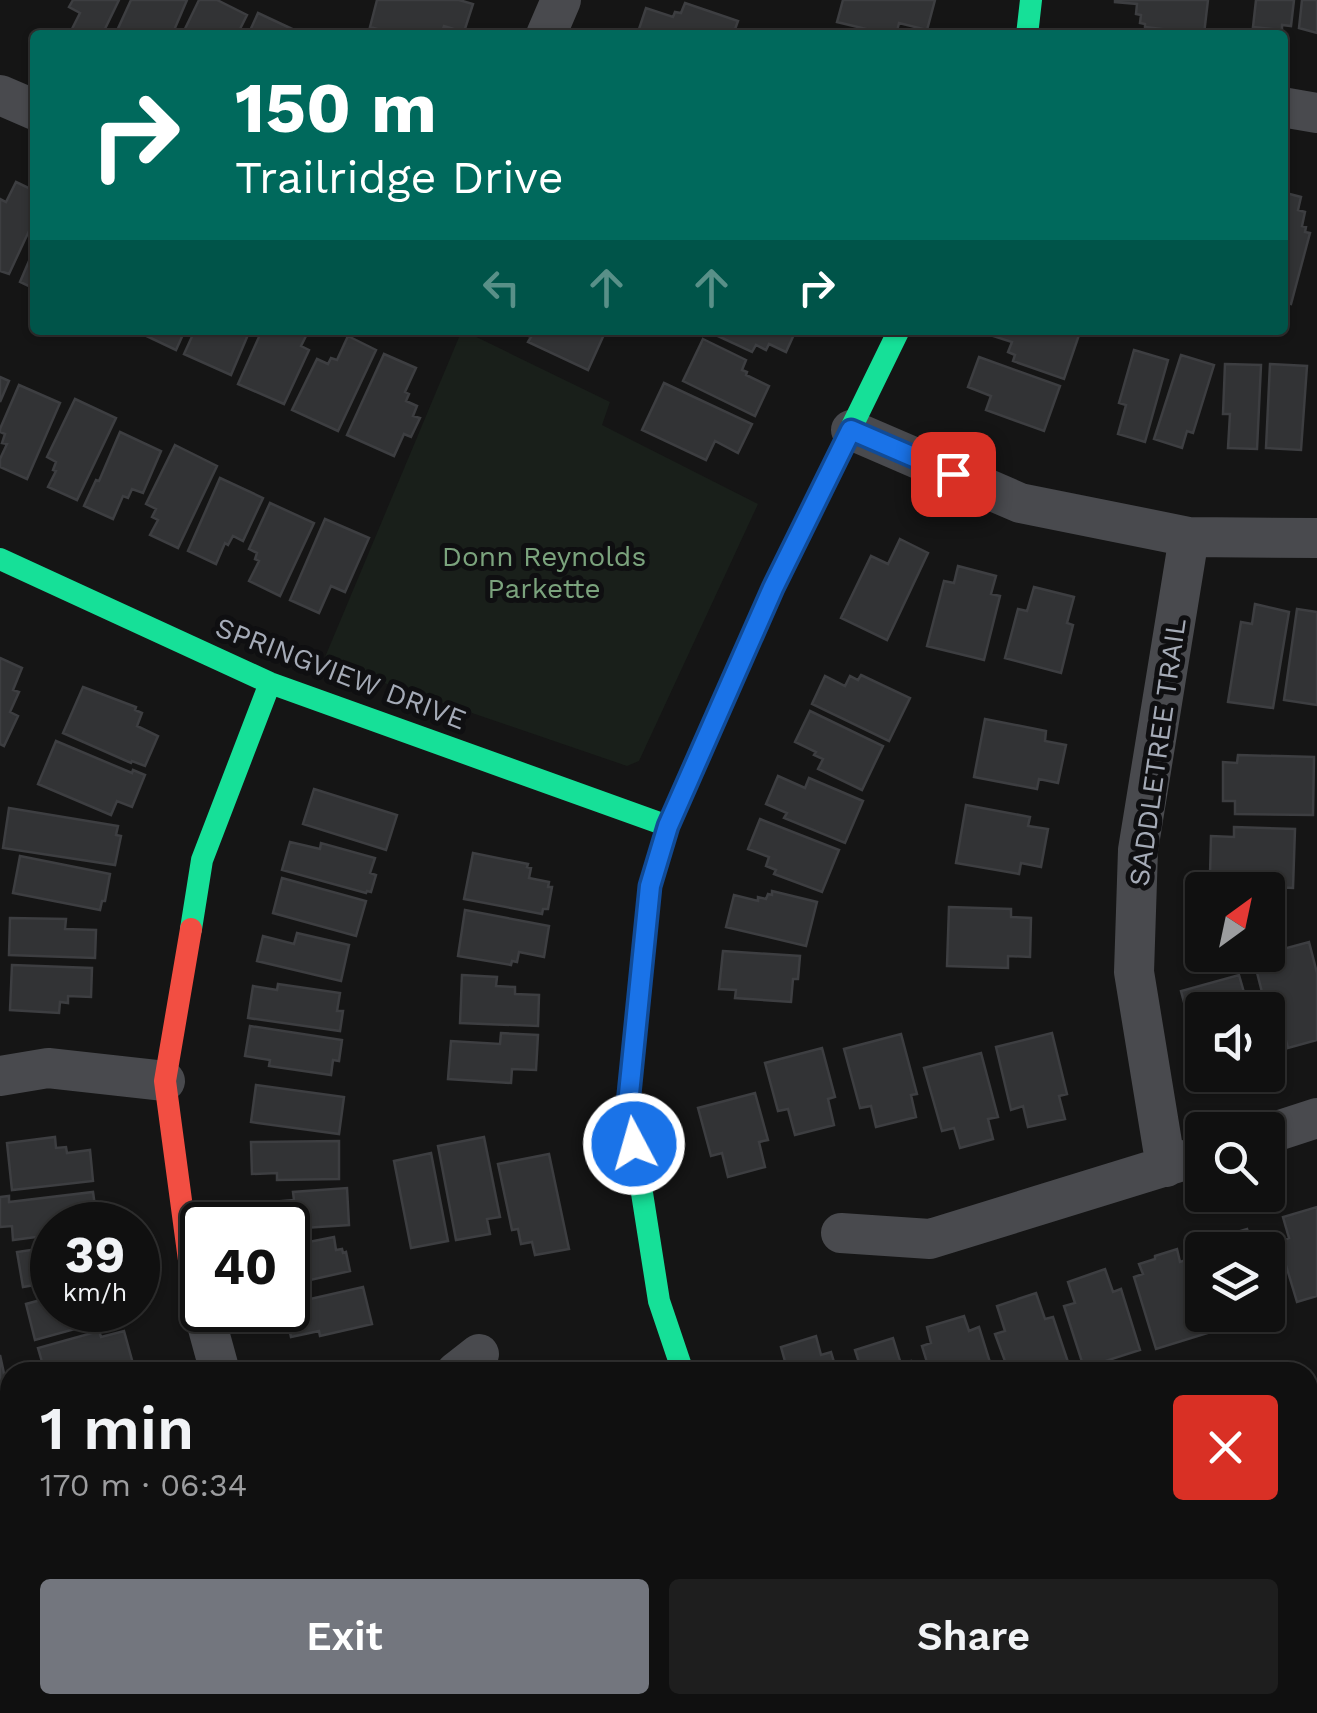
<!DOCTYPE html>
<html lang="en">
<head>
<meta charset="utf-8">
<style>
  body { margin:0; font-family:"Work Sans",sans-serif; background:#1e1e1e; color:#f1f3f6; height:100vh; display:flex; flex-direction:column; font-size:38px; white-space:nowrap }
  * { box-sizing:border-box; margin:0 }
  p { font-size:32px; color:#9c9d9f }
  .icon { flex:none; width:55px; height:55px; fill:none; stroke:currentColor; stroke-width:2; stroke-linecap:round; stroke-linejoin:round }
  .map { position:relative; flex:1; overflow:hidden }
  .sheet { position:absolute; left:0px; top:1362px; width:1318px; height:352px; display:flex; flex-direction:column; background:#101010; border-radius:30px 30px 0 0; box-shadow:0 2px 8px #0004,0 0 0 2px #303030 }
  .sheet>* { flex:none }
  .hud { position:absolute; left:30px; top:30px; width:1258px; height:305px; border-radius:10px; box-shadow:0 2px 8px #0004,0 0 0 2px #303030; background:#00695c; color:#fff; overflow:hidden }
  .needle { width:65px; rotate:33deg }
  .fabs { position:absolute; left:1185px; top:872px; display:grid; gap:20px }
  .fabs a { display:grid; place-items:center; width:100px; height:100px; border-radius:10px; background:#101010; box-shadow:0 2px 8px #0004,0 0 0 2px #303030; font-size:50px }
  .speed { position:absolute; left:30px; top:1202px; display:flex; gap:20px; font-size:50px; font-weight:700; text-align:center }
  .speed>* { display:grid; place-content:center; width:130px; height:130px; border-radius:50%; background:#101010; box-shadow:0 2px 8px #0004,0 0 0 2px #303030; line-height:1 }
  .speed small { font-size:25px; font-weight:400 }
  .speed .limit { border:5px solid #111; border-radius:15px; background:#fff; color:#111 }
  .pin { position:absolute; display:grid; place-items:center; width:85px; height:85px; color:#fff; margin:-42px; border-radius:20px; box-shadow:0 5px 15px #0006 }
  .me { position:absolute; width:110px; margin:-55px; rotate:354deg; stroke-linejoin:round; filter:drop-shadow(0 0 8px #0008) }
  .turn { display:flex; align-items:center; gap:35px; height:210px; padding:0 40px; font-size:45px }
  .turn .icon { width:130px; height:130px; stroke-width:2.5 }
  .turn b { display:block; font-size:70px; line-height:85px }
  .lanes { display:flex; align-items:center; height:95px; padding:0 40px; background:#0003; justify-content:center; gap:50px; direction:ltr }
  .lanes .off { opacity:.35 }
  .round { display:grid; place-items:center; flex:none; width:105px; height:105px; border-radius:10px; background:#1e1e1e }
  .headline { display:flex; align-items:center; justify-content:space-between; height:170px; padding:0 40px }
  h1 { font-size:60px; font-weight:600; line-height:75px }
  .action { display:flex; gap:20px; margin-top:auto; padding:20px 40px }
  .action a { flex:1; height:115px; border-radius:10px; background:#73767e; color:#fff; font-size:40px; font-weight:600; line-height:115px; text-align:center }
  .action a+a { background:#1e1e1e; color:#f1f3f6 }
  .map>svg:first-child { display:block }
</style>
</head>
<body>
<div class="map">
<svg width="1317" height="1713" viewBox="0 0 1317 1713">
  <rect width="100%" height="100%" fill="#151515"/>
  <!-- green -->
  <path fill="#191f1a" d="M 462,330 L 610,402 L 602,425 L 758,504 L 639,761 L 627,766 L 323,662 Z
    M 1317,1576 L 1317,1713 L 910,1713 L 934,1705 L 1308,1705 L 1308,1580 Z"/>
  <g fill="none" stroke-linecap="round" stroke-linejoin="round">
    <!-- stream -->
    <path stroke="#283037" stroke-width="10" d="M 1308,1697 L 1317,1693
      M 1259,1713 L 1282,1705"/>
  </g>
  <!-- building -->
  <path fill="#323335" stroke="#3d3e41" stroke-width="2.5" d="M 73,0 L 119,0 L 102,35 L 79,35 L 71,31 L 80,13 L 69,7 Z
    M 131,0 L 187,0 L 172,35 L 115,35 Z
    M 199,0 L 217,0 L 247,15 L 237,35 L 182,35 Z
    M 377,0 L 459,0 L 473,4 L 464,32 L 444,26 L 441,35 L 399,35 L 370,27 Z
    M 843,0 L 935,0 L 927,30 L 899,23 L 896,35 L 891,35 L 837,22 Z
    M 1115,0 L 1208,0 L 1204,34 L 1145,27 L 1145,24 L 1140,23 L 1141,15 L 1136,14 L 1137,4 L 1115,2 Z
    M 1256,0 L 1294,0 L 1291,26 L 1282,25 L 1282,30 L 1253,27 Z
    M 1302,0 L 1317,0 L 1317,33 L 1299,28 Z
    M 685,3 L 738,21 L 733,35 L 637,35 L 646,8 L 673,17 L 675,12 L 681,13 Z
    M 258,13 L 305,35 L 248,35 Z
    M 16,182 L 35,191 L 35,218 L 9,274 L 0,271 L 0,199 L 6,202 Z
    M 1282,192 L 1301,197 L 1298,210 L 1305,212 L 1302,226 L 1306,227 L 1305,232 L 1310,233 L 1291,304 L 1282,302 Z
    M 35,247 L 35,289 L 20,282 Z
    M 134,330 L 185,330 L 176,350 Z
    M 195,330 L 250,330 L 231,375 L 184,354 Z
    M 262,330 L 308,332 L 301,346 L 309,350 L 284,404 L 238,384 Z
    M 521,330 L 606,330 L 588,370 L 528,342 L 531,337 L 520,332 Z
    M 705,330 L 796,330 L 786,352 L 769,344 L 766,350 L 756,345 L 752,352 Z
    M 992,330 L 1066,330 L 1079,335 L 1064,379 L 1013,361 L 1015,355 L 1008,352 L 1012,342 L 990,335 Z
    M 348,336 L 376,350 L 338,431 L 292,410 L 317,359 L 328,364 L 331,358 L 337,360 Z
    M 703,339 L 746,360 L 742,370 L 747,372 L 746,375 L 769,386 L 755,416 L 683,381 Z
    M 1134,350 L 1168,360 L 1145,442 L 1118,434 L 1126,405 L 1119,403 Z
    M 384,354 L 416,368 L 405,392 L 409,394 L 406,401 L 417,406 L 413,416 L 420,418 L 411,437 L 404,434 L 394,456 L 347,435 Z
    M 1181,355 L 1214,365 L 1193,433 L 1187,431 L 1182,448 L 1154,439 Z
    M 979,357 L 1060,386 L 1044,431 L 986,410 L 991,396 L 968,387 Z
    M 1225,364 L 1261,365 L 1257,449 L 1228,448 L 1230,414 L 1223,414 Z
    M 1270,364 L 1307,366 L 1301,450 L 1266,448 Z
    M 0,377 L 9,381 L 0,402 Z
    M 664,383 L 752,424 L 738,453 L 715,441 L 706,460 L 642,430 Z
    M 19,385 L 60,403 L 27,479 L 0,467 L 0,459 L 7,444 L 2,443 L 5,434 L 0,432 L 0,429 Z
    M 75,399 L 116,418 L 77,500 L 48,487 L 56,471 L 53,470 L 56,462 L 47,457 Z
    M 120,432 L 161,451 L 143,493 L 132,489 L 128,498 L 123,496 L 113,519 L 84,506 L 96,480 L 99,481 Z
    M 175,445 L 217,466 L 178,548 L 150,535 L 158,520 L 152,517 L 156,509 L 146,504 Z
    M 220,478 L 263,498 L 243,541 L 233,536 L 228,545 L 225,543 L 216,564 L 188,551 Z
    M 270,503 L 314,523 L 280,596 L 249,581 L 259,561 L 255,559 L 257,553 L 249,549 Z
    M 325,519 L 369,538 L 345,592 L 331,586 L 319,613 L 290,600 Z
    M 900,539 L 928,553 L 887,640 L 841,618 L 871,556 L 888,564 Z
    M 958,566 L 996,576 L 991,594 L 1000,596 L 984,660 L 927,646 L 944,581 L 954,583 Z
    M 1034,587 L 1074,597 L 1067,623 L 1073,625 L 1061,673 L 1005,658 L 1018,609 L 1027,611 Z
    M 1255,604 L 1289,612 L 1273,708 L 1228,702 L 1241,622 L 1252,624 Z
    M 1297,609 L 1317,612 L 1317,705 L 1284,700 Z
    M 0,658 L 22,668 L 13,690 L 19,692 L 10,712 L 18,716 L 4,746 L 0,744 Z
    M 861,675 L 910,698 L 889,741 L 812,704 L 825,676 L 845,686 L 850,676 L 858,680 Z
    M 83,687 L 136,707 L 135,710 L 142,713 L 137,726 L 158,736 L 145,766 L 132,761 L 131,763 L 63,733 Z
    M 810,711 L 883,746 L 862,790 L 818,769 L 823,759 L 814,755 L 816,752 L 795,742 Z
    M 985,719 L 1046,731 L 1045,741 L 1066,745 L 1058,783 L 1039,779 L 1037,789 L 974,777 Z
    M 56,741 L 132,773 L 133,770 L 145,775 L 132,807 L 117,801 L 111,815 L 38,784 Z
    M 1238,755 L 1314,757 L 1313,815 L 1235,814 L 1235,801 L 1223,801 L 1223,762 L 1237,763 Z
    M 778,776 L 805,788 L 809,778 L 863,801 L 845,843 L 784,818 L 787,813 L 766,804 Z
    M 314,789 L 397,815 L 386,850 L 303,824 Z
    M 966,805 L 1030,817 L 1028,826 L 1048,829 L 1041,867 L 1021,863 L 1019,874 L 956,863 Z
    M 9,808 L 118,826 L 116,835 L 121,836 L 115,865 L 3,848 Z
    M 760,819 L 839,850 L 822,892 L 774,874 L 776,870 L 766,866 L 769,857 L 748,849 Z
    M 1234,827 L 1295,829 L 1293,888 L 1230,885 L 1230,876 L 1210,875 L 1211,836 L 1234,837 Z
    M 290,842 L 320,849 L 321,843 L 375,858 L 370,873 L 376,875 L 371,892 L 367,891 L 366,893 L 282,870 Z
    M 473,853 L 528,864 L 527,867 L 531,868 L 529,878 L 549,882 L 548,887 L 552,887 L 548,909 L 543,909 L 542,914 L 464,899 Z
    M 20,856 L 110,874 L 105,901 L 102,901 L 100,910 L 13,893 Z
    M 282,878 L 366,901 L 356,936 L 273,913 Z
    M 772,891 L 817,902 L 806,946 L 726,927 L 734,895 L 758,901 L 758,897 L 766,899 L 768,894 L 772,895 Z
    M 949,907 L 1011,909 L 1011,917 L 1031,918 L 1030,957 L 1008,956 L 1008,968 L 947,966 Z
    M 465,910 L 549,926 L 544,957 L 519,952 L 517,962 L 512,961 L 511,965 L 458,956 Z
    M 10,918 L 66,919 L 65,929 L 96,930 L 95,958 L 9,955 Z
    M 297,933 L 349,945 L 341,981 L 257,961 L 263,936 L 294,944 Z
    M 1309,942 L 1317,973 L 1317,1040 L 1288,1048 L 1284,1032 L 1273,1035 L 1253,957 L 1268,955 L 1268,953 Z
    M 723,951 L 800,956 L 798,979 L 793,979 L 791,1002 L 735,998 L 736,990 L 719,989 Z
    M 12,965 L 92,968 L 91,997 L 68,996 L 68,1003 L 60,1002 L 59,1013 L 10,1010 Z
    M 462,975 L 497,977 L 496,986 L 515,987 L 515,994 L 539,995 L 538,1026 L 460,1023 Z
    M 1239,975 L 1249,1010 L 1202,1010 L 1202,1048 L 1197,1050 L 1181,991 Z
    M 278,984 L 340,993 L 337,1011 L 343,1011 L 340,1031 L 248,1018 L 253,986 L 277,990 Z
    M 250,1026 L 342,1040 L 339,1061 L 333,1060 L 331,1075 L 269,1066 L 270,1060 L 245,1056 Z
    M 501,1033 L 538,1035 L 536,1070 L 512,1069 L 511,1083 L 448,1079 L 451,1041 L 500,1044 Z
    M 1052,1033 L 1067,1094 L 1059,1096 L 1065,1119 L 1028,1127 L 1023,1106 L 1011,1110 L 996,1047 Z
    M 901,1034 L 917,1094 L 911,1095 L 916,1117 L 876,1127 L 871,1106 L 860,1108 L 844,1049 Z
    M 822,1048 L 835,1097 L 828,1099 L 834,1125 L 795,1135 L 788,1109 L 778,1111 L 765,1063 Z
    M 981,1053 L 998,1117 L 988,1119 L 993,1139 L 960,1148 L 954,1128 L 942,1131 L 924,1068 Z
    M 256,1085 L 344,1097 L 339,1134 L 251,1122 Z
    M 755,1093 L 768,1140 L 759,1142 L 765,1167 L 728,1177 L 722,1153 L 711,1156 L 698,1108 Z
    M 55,1137 L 56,1148 L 66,1147 L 67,1153 L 90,1150 L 93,1181 L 12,1190 L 7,1143 Z
    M 484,1137 L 500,1217 L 487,1219 L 490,1234 L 456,1240 L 438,1146 Z
    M 339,1141 L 339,1179 L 277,1180 L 277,1173 L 252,1174 L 251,1142 Z
    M 431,1153 L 448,1241 L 411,1248 L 394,1161 Z
    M 549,1154 L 569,1249 L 535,1255 L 532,1242 L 521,1244 L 518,1229 L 512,1230 L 498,1164 Z
    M 347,1188 L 349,1225 L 288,1229 L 288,1225 L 261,1225 L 260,1203 L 294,1200 L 293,1192 Z
    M 93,1192 L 97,1220 L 52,1225 L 52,1235 L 13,1240 L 12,1226 L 0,1227 L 0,1197 L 9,1196 L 9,1202 Z
    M 1317,1207 L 1317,1296 L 1297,1302 L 1279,1242 L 1289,1238 L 1283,1217 Z
    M 1247,1229 L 1254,1250 L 1213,1250 L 1210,1240 Z
    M 334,1237 L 336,1250 L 342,1249 L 343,1253 L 346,1252 L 350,1271 L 288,1285 L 288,1246 Z
    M 52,1247 L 52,1282 L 23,1287 L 17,1252 Z
    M 1177,1249 L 1180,1262 L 1189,1259 L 1202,1302 L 1202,1315 L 1206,1315 L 1211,1332 L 1156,1349 L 1134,1277 L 1143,1274 L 1139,1264 L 1155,1259 L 1155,1256 Z
    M 1268,1258 L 1280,1300 L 1268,1304 Z
    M 1105,1269 L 1113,1292 L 1121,1289 L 1140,1350 L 1084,1368 L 1064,1306 L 1075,1303 L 1068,1282 Z
    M 363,1287 L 372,1324 L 320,1336 L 319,1331 L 291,1337 L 285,1310 L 288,1310 L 288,1304 Z
    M 1036,1293 L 1045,1319 L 1053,1317 L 1069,1365 L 1047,1372 L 1009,1372 L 995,1334 L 1005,1331 L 997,1306 Z
    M 52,1297 L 52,1310 L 117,1310 L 119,1317 L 35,1340 L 26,1304 Z
    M 964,1316 L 969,1331 L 979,1327 L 993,1372 L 930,1372 L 922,1346 L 931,1343 L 927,1327 Z
    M 99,1331 L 101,1337 L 124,1331 L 132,1360 L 87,1372 L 45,1372 L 38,1348 Z
    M 816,1336 L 821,1355 L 831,1352 L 837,1372 L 774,1372 L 773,1369 L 786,1365 L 781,1347 Z
    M 893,1338 L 901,1364 L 911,1361 L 915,1372 L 862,1372 L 855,1350 Z
    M 0,1355 L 10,1401 L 10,1413 L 0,1415 Z
    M 10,1604 L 10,1705 L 46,1705 L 49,1713 L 22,1713 L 20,1706 L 3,1710 L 0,1699 L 0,1607 Z"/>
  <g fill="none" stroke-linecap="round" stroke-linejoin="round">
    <!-- street -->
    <path stroke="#494a4e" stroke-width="40" d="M 546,35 L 561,0
      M 0,95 L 35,110
      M 1282,107 L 1317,113
      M 851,430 L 1020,503 L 1189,537 L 1317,538
      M 0,1076 L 48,1068 L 165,1081
      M 1268,1134 L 1317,1118
      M 1166,1167 L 1134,972 L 1138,850 L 1189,537
      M 841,1233 L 930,1239 L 1202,1155
      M 203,1310 L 220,1372
      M 456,1372 L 479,1354
      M 0,1521 L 10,1518"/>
    <!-- fast -->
    <path stroke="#16e098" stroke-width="22" d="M 1027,35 L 1031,0
      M 0,559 L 270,683 L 668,826
      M 191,929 L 202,860 L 270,683
      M 683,1372 L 659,1301 L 628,1104 L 650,886 L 668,826 L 773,588 L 899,330
      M 1308,1434 L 1317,1431
      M 1308,1505 L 1317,1502"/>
    <!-- slow -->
    <path stroke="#ffcf43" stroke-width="22" d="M 797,1705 L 800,1713
      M 415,1713 L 439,1705
      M 662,1713 L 689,1705"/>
    <!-- jam -->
    <path stroke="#f24e42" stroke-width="22" d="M 191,929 L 165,1081 L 189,1260 L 202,1310"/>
  </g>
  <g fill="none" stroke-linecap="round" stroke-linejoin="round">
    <!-- route casing -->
    <g stroke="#114b97" stroke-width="25">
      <path id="route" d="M 634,1144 L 628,1104 L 650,886 L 668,826 L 773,588 L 851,430 L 953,474"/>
    </g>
    <!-- route -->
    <use href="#route" stroke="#1a73e8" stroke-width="18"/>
  </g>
  <g text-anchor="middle" stroke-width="10" stroke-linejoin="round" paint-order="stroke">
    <!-- park labels -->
    <g font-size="28" fill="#7ba37d" stroke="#0f0f11">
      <text x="544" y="566">Donn Reynolds<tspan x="544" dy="32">Parkette</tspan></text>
    </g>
    <!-- street labels -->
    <g font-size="28" fill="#a5abb7" stroke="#0f0f11">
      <text transform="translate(341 673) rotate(21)" y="10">SPRINGVIEW DRIVE</text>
      <text transform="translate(1157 752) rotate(-82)" y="10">SADDLETREE TRAIL</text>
    </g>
  </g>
</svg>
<div class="fabs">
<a><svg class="needle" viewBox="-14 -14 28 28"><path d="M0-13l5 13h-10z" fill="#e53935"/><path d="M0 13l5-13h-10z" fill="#9c9d9f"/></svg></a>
<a><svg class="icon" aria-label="sound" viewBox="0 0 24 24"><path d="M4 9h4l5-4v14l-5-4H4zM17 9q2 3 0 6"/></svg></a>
<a><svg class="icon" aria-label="search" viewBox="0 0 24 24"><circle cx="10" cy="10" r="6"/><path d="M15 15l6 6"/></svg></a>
<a><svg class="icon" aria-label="layers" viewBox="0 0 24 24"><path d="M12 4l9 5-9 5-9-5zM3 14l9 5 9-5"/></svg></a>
</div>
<div class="speed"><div>39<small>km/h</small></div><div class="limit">40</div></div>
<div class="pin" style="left:953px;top:474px;background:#d93025"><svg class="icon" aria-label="arrive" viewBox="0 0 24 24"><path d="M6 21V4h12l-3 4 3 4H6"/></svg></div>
<svg class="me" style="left:634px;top:1144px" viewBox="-20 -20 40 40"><circle r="17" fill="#1a73e8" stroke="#fff" stroke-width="3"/><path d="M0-11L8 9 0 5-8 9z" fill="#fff"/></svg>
<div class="hud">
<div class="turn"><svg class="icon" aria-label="right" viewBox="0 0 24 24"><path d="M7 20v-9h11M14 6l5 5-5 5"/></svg><div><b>150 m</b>Trailridge Drive</div></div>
<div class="lanes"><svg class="icon off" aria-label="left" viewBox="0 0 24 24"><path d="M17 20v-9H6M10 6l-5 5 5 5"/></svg><svg class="icon off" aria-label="ahead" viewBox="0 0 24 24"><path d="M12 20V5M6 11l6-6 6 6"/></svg><svg class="icon off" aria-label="ahead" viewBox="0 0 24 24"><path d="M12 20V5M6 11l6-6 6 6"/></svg><svg class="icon" aria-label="right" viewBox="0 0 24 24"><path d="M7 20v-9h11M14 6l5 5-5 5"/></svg></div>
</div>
<section class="sheet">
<div class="headline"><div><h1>1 min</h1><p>170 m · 06:34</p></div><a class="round" style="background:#d93025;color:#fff"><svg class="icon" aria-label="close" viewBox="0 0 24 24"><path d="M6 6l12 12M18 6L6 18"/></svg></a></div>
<div class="action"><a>Exit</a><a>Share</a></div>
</section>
</div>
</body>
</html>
